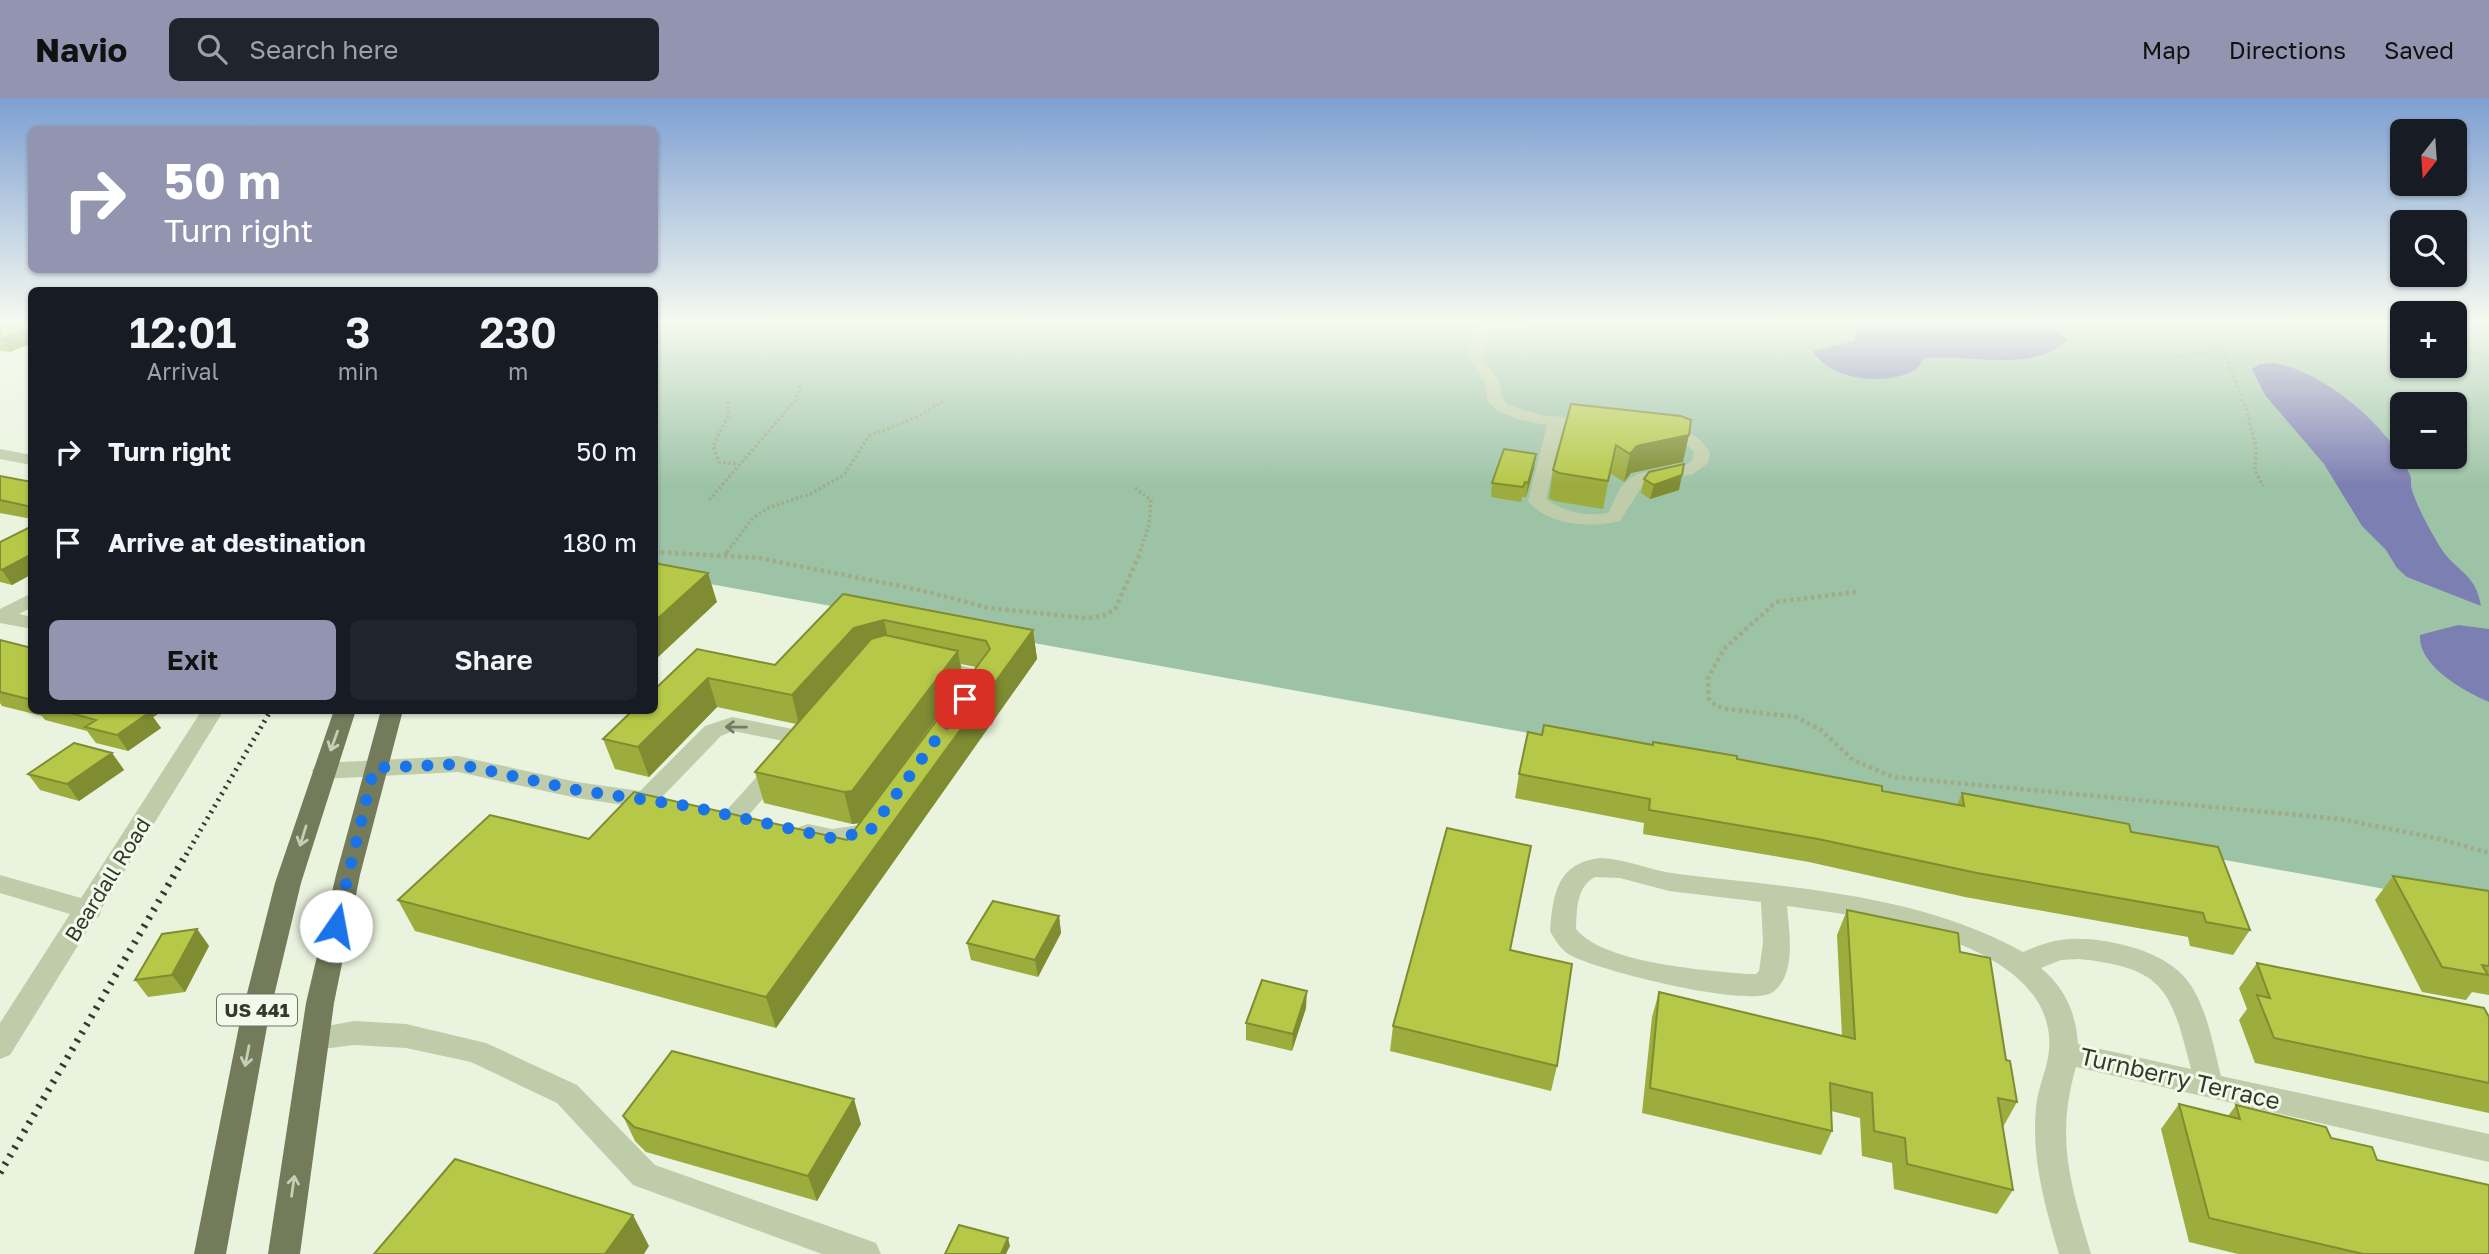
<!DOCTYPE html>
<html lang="en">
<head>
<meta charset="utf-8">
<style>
  body { margin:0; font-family:"Golos Text",sans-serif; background:#20242c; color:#f1f3f6; height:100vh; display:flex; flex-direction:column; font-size:26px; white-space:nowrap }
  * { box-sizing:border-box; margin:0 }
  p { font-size:23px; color:#9ea1a6 }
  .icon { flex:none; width:38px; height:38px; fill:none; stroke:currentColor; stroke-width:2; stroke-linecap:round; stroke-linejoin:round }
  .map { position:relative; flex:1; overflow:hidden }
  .drawer { position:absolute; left:28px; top:189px; width:630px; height:427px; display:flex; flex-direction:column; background:#171b24; border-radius:10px; box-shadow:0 2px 5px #0004 }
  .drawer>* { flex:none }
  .top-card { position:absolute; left:28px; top:28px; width:630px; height:147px; border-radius:10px; box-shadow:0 2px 5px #0004; background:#9294b0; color:#fff; overflow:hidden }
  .needle { width:46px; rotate:197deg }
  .buttons { position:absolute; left:2390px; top:21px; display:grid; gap:14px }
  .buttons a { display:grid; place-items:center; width:77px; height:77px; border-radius:10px; background:#171b24; box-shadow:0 2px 5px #0004; font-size:35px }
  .pin { position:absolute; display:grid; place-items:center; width:60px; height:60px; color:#fff; margin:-30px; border-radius:14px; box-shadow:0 4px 10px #0006 }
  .me { position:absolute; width:77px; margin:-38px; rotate:12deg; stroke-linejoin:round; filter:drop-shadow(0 0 5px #0008) }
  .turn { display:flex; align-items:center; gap:24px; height:147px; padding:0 21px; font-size:32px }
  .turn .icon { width:91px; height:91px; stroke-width:2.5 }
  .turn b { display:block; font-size:49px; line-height:60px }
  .eta { display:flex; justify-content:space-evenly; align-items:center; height:119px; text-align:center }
  .eta b { font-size:42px; font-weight:600; line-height:49px }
  .button { display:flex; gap:14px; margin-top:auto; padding:14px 21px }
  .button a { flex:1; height:80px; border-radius:10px; background:#9294b0; color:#111; font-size:28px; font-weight:600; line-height:80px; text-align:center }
  .button a+a { background:#20242c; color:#f1f3f6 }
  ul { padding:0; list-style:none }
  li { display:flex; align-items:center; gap:21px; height:91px; padding:0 21px }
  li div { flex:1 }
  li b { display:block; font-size:26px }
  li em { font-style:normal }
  header { display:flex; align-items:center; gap:42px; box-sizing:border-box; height:98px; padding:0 35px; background:#9294b0; color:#111 }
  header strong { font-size:33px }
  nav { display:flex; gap:38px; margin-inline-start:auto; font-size:24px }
  .search { width:490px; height:63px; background:#20242c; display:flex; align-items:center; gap:18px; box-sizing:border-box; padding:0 24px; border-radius:10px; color:#9ea1a6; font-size:26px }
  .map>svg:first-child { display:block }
</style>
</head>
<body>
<header>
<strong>Navio</strong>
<div class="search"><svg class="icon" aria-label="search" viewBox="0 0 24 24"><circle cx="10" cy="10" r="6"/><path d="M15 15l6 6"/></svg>Search here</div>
<nav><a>Map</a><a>Directions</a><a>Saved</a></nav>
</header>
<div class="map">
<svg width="2489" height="1156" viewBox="0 0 2489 1156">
  <rect width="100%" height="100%" fill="#eaf3de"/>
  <!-- green -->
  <path fill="#9dc3a6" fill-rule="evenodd" d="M 654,225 L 2403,225 L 2403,268 L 2455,268 L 2455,225 L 2489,225 L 2489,810 L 655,476 ZM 2403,306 L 2455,306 L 2455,359 L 2403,359 Z"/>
  <!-- water -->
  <path fill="#7c7fb1" d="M 1858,225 L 2042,225 L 2068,241 C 2034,277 1968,255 1925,260 C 1920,264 1920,269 1915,272 C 1886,288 1830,283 1813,253 L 1854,243 Z
    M 2274,265 C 2323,273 2391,329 2410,377 C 2412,382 2410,386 2412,392 C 2418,411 2430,432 2440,449 C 2456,474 2476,475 2481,508 L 2407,479 L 2397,470 L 2386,452 L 2362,428 L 2324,366 L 2265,297 L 2252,271 L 2260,266 Z
    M 2458,527 L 2489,531 L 2489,604 C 2464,593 2418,568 2420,537 Z"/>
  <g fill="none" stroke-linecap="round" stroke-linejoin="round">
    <!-- path-far1 -->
    <path stroke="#a0ab88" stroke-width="3.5" stroke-dasharray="2.5 2.5" stroke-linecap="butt" d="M 1425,225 L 1461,244
      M 1573,225 L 1585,229 L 1603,228
      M 2391,225 L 2403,231
      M 2228,230 L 2223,251 L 2247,314 L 2256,349 L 2255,373 L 2263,388
      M 2455,249 L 2489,260
      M 2167,260 L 2223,251
      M 728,303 L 728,318 L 713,348 L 719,364 L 739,366
      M 1135,390 L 1151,402 L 1149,427 L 1140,454
      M 709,402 L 795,303 L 801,287
      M 654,454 L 660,454
      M 727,454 L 753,420 L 768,410 L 810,396 L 844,377 L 869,338 L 917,319 L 945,302"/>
    <!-- path -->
    <path stroke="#a0ab88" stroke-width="4.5" stroke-dasharray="3.5 3.5" stroke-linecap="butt" d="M 654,454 L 759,460 L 920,492 L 989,510 L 1086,520 L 1103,518 L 1115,511 L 1141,453
      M 725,457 L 728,453
      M 1856,494 L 1776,504 L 1724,551 L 1708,580 L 1709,601 L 1716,608 L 1727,611 L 1796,619 L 1821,632 L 1853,662 L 1893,679 L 2340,721 L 2436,740 L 2489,755"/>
    <!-- minor -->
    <path fill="#bfcca9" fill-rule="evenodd" d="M 1477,225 L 1539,225 L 1513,233 L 1490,229 L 1482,259 L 1499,283 L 1503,301 L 1508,307 L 1540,317 L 1592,322 L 1600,327 L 1592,332 L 1563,329 L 1546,401 C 1564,414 1586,419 1608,415 C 1615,404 1617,390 1628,382 C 1646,367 1674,377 1692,363 L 1694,355 C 1686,340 1671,342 1656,338 L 1656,332 C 1677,326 1701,336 1710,355 L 1708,365 L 1693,376 L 1643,387 L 1620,423 C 1592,430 1548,428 1528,403 L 1547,327 L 1520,322 L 1497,313 L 1488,303 L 1484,283 L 1468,259 Z
      M 0,351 L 32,357 L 32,367 L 0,361 Z
      M 32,495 L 32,509 L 19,516 L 32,519 L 32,531 L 0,525 L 0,511 Z
      M 936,562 L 988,574 L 992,579 L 978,599 L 962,599 L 959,594 L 968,582 L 929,572 L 926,568 L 929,564 Z
      M 202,612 L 224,612 L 102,810 L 99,819 L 95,820 L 10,957 L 0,961 L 0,925 L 70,816 L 0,795 L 0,777 L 81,800 Z
      M 732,619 L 803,633 L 811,635 L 814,640 L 811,645 L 803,647 L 733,633 L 721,638 L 663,698 L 669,704 L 665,710 L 657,712 L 577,700 L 458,674 L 323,681 L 315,678 L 312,673 L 315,668 L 323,665 L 458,658 L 577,684 L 640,693 L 705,628 Z
      M 778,661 L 786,664 L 789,669 L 786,674 L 742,725 L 726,725 L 722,719 L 726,713 L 770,664 Z
      M 875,717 L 883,719 L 887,725 L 878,740 C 850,748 827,749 799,741 L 796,735 L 799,729 L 808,726 L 832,731 L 861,727 L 867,719 Z
      M 1600,760 C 1627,761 1652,773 1678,776 C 1795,790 1918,796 2023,854 C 2037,848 2053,842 2069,841 C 2105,839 2164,852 2187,882 C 2207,908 2213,947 2221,978 L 2489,1036 L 2489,1064 L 2076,969 C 2055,1041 2071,1087 2091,1156 L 2059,1156 C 2045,1108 2031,1060 2036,1010 C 2038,985 2052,964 2049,938 C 2040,840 1863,818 1787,808 C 1789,833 1797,876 1773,894 C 1750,911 1596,872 1570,857 C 1561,852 1555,842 1550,833 C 1553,796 1557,765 1600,760 ZM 1595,779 L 1620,780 L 1669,793 L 1761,804 L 1763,845 L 1759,873 L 1756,876 L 1746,876 C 1703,872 1603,865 1576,831 C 1577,812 1576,789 1595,779 ZM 2079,861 C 2167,870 2171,894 2191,971 L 2078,946 C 2076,915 2065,890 2041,870 L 2061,862 Z
      M 354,923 L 406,926 L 486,945 L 577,987 L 655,1067 L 865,1141 L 876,1145 L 881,1156 L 822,1156 L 633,1087 L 557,1005 L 471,964 L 406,950 L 354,947 L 315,952 L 305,948 L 301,940 L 305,932 Z"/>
    <!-- major -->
    <path fill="#737b5a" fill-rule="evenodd" d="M 334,612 L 356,612 L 301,785 L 268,923 L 226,1156 L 194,1156 L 240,923 L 275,785 Z
      M 381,612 L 403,612 L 360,777 L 334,905 L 300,1156 L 268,1156 L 306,905 L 336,777 Z"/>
    <!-- rail-far1 -->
    <path stroke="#353929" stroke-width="5" stroke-dasharray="2 5" stroke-linecap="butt" d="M 186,757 L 271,612"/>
    <!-- rail -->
    <path stroke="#353929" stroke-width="7" stroke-dasharray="2.5 7" stroke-linecap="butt" d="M 0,1075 L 187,755"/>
  </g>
  <!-- wall -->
  <path fill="#9cac3d" d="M 0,225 L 32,225 L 32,245 L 10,254 L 0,253 Z
    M 1571,306 L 1683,364 L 1631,375 L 1624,384 L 1610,375 L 1603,411 L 1554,403 L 1549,400 L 1553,372 Z
    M 1534,370 L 1526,399 L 1522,399 L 1521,404 L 1491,399 L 1492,385 Z
    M 0,378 L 32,384 L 32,421 L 0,415 Z
    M 1644,381 L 1679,392 L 1650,401 L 1641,395 Z
    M 32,428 L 32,476 L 12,487 L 0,484 L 0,444 Z
    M 843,496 L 1033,532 L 1037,561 L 776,930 L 415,833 L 398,802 L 589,741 L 847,742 L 976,569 L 961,566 L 963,584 L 860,725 L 852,726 L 764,705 L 755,674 L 796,626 L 717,609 L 649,679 L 615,671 L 603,641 L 697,551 L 775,567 Z
    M 0,542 L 32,550 L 32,612 L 164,612 L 153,619 L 161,630 L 128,653 L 96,645 L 87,633 L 45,622 L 42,618 L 2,608 L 0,605 Z
    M 1542,637 L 1652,647 L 1737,661 L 1882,693 L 1957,707 L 1962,695 L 2131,734 L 2250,832 L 2233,857 L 2190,848 L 2188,839 L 1965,799 L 1809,764 L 1643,736 L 1644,725 L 1515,700 L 1519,676 Z
    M 112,655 L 124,672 L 79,703 L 40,692 L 28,676 Z
    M 2393,778 L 2489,793 L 2489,897 L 2472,894 L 2466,902 L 2422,894 L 2375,802 Z
    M 1847,812 L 1960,854 L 2006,962 L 2017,1004 L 2003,1029 L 2013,1092 L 1997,1116 L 1894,1091 L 1892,1065 L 1862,1058 L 1860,1020 L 1831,1013 L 1832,1033 L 1821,1057 L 1642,1015 L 1652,919 L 1659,894 L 1842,938 L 1837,837 Z
    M 1059,818 L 1061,835 L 1038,879 L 971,862 L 967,845 Z
    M 197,831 L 209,848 L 185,894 L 148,899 L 135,882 Z
    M 1510,852 L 1557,968 L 1551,993 L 1390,953 L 1393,928 Z
    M 2257,865 L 2489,919 L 2489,1015 L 2255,965 L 2239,922 L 2247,911 L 2239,890 Z
    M 1306,910 L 1292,953 L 1246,942 L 1246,925 Z
    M 2179,1006 L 2228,1018 L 2236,1007 L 2331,1040 L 2377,1062 L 2489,1156 L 2238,1156 L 2189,1144 L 2161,1031 Z
    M 623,1018 L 861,1026 L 817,1103 L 646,1054 L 635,1043 Z"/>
  <!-- shaded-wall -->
  <path fill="#7f8c32" d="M 32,229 L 32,245 L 10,254 L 2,241 Z
    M 1689,337 L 1683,364 L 1631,375 L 1624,384 L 1630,356 L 1637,348 Z
    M 1536,356 L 1534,370 L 1526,399 L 1528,385 Z
    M 1682,377 L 1679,392 L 1650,401 L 1654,387 Z
    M 32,456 L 32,476 L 12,487 L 2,472 Z
    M 708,475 L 717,504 L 654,563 L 654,524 Z
    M 884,522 L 890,550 L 799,627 L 792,597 L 854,530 Z
    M 1033,532 L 1037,561 L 776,930 L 766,899 Z
    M 958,553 L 963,584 L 860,725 L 852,726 L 844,694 Z
    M 708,580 L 717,609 L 649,679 L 638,649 Z
    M 135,612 L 164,612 L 153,619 L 161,630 L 128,653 L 117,637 Z
    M 112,655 L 124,672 L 79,703 L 67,686 Z
    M 1059,818 L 1061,835 L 1038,879 L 1035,862 Z
    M 197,831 L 209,848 L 185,894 L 172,877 Z
    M 1307,893 L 1306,910 L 1292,953 L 1293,936 Z
    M 854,1001 L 861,1026 L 817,1103 L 808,1078 Z
    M 633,1117 L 649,1148 L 644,1156 L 605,1156 Z
    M 1008,1140 L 1010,1148 L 1006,1156 L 1001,1156 Z"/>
  <!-- building -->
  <path fill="#b5c847" stroke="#7f8c32" stroke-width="2" d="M 0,225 L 32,225 L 32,229 L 2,241 L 0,241 Z
    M 1571,306 L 1681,318 L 1691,322 L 1689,337 L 1637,348 L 1630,356 L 1616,347 L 1608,383 L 1559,375 L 1553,372 Z
    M 1504,351 L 1536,356 L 1528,385 L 1525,384 L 1523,389 L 1492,385 Z
    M 1684,366 L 1682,377 L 1654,387 L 1644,381 L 1649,374 Z
    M 0,378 L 32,384 L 32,409 L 0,402 Z
    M 32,428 L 32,456 L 2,472 L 0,471 L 0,444 Z
    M 654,465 L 708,475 L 654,524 Z
    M 843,496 L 1033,532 L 766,899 L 398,802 L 490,717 L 589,741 L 634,694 L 847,742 L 990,551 L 986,543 L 884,522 L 854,530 L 792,597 L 708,580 L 638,649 L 603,641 L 633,612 L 654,612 L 654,592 L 697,551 L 775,567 Z
    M 885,537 L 958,553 L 852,693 L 844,694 L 755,674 L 871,541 Z
    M 0,542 L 32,550 L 32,602 L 0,594 Z
    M 60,612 L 143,612 L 150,614 L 117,637 L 85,629 L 96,622 Z
    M 1544,627 L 1653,647 L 1653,644 L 1737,658 L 1737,661 L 1882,688 L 1882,693 L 1964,708 L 1962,695 L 2129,726 L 2131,734 L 2218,749 L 2250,832 L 2206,824 L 2203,815 L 1977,775 L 1818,741 L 1649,712 L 1650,701 L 1519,676 L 1528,634 L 1542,637 Z
    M 74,645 L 112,655 L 67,686 L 28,676 Z
    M 1447,730 L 1531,748 L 1510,852 L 1572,866 L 1557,968 L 1393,928 Z
    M 2393,778 L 2489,793 L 2489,868 L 2482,867 L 2488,877 L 2442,869 Z
    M 993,803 L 1059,818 L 1035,862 L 967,845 Z
    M 1847,812 L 1958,835 L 1960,854 L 1990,860 L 2006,962 L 2010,963 L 2017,1004 L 1998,1000 L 2013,1092 L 1907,1066 L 1905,1040 L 1874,1033 L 1872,995 L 1830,985 L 1832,1033 L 1650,990 L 1659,894 L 1855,941 Z
    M 197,831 L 172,877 L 135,882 L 162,836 Z
    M 2257,865 L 2484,910 L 2489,919 L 2489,985 L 2274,940 L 2257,897 L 2270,900 Z
    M 1262,882 L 1307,893 L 1293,936 L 1246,925 Z
    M 672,953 L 854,1001 L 808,1078 L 634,1029 L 623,1018 Z
    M 2179,1006 L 2240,1021 L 2236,1007 L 2326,1029 L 2331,1040 L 2372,1049 L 2377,1062 L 2489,1087 L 2489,1156 L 2363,1156 L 2209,1120 Z
    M 455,1061 L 633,1117 L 605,1156 L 374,1156 Z
    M 959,1127 L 1008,1140 L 1001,1156 L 945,1156 Z"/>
  <!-- one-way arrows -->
  <defs><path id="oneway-shaft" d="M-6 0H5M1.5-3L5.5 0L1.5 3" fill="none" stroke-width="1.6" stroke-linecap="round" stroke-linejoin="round" transform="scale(1.75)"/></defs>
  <use stroke="#737b63" href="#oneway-shaft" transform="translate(736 629) rotate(-179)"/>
  <g stroke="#c6ceb8">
    <use href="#oneway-shaft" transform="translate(334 643) rotate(110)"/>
    <use href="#oneway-shaft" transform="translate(303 738) rotate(107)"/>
    <use href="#oneway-shaft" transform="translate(247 958) rotate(101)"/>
    <use href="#oneway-shaft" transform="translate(293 1088) rotate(-82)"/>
  </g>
  <!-- sky -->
  <linearGradient id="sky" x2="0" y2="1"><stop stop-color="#7d9fd2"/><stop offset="0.58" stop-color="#f6faf0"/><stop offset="1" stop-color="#f6faf0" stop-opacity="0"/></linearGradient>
  <rect width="2489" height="387" fill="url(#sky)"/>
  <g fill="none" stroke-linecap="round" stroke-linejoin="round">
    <!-- route -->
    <path stroke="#1a73e8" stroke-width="12" stroke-dasharray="0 21.6" d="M 336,828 L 374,670 L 458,666 L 577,692 L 688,708 L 832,740 L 869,734 L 965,601"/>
  </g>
  <g text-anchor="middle" stroke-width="6" stroke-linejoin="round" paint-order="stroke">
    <!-- shield labels -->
    <rect fill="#f3faeb" stroke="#6e7363" stroke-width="2" x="217" y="896.5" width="80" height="31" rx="5"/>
    <g font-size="19" font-weight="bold" fill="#353929">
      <text x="257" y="919">US 441</text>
    </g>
    <!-- street labels -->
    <g font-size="21" fill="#353929" stroke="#f3faeb">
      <text transform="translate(108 782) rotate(-58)" y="7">Beardall Road</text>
    </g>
    <!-- near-street labels -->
    <g font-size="24" fill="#353929" stroke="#f3faeb">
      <text transform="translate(2180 981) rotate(13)" y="8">Turnberry Terrace</text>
    </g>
  </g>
</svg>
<div class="buttons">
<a><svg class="needle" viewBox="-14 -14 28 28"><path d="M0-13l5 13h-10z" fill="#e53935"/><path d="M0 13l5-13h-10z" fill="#9ea1a6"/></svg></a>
<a><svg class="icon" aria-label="search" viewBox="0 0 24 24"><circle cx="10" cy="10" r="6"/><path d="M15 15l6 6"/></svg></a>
<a>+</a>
<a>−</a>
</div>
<div class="pin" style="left:965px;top:601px;background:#d93025"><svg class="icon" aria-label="arrive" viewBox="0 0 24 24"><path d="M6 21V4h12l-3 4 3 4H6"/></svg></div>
<svg class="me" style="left:336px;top:828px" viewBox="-20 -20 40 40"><circle r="19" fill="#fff"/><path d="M0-13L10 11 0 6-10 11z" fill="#1a73e8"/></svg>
<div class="top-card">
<div class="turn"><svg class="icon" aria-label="right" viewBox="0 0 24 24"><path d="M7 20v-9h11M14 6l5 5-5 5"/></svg><div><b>50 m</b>Turn right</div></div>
</div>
<section class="drawer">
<div class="eta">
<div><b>12:01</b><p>Arrival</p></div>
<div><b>3</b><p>min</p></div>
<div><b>230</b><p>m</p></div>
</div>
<ul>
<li><svg class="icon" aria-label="right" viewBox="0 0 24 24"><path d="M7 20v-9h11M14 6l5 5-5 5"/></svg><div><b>Turn right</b></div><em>50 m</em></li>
<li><svg class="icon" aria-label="arrive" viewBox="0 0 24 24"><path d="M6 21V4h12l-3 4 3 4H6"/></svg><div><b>Arrive at destination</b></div><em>180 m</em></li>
</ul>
<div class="button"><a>Exit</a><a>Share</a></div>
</section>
</div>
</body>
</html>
